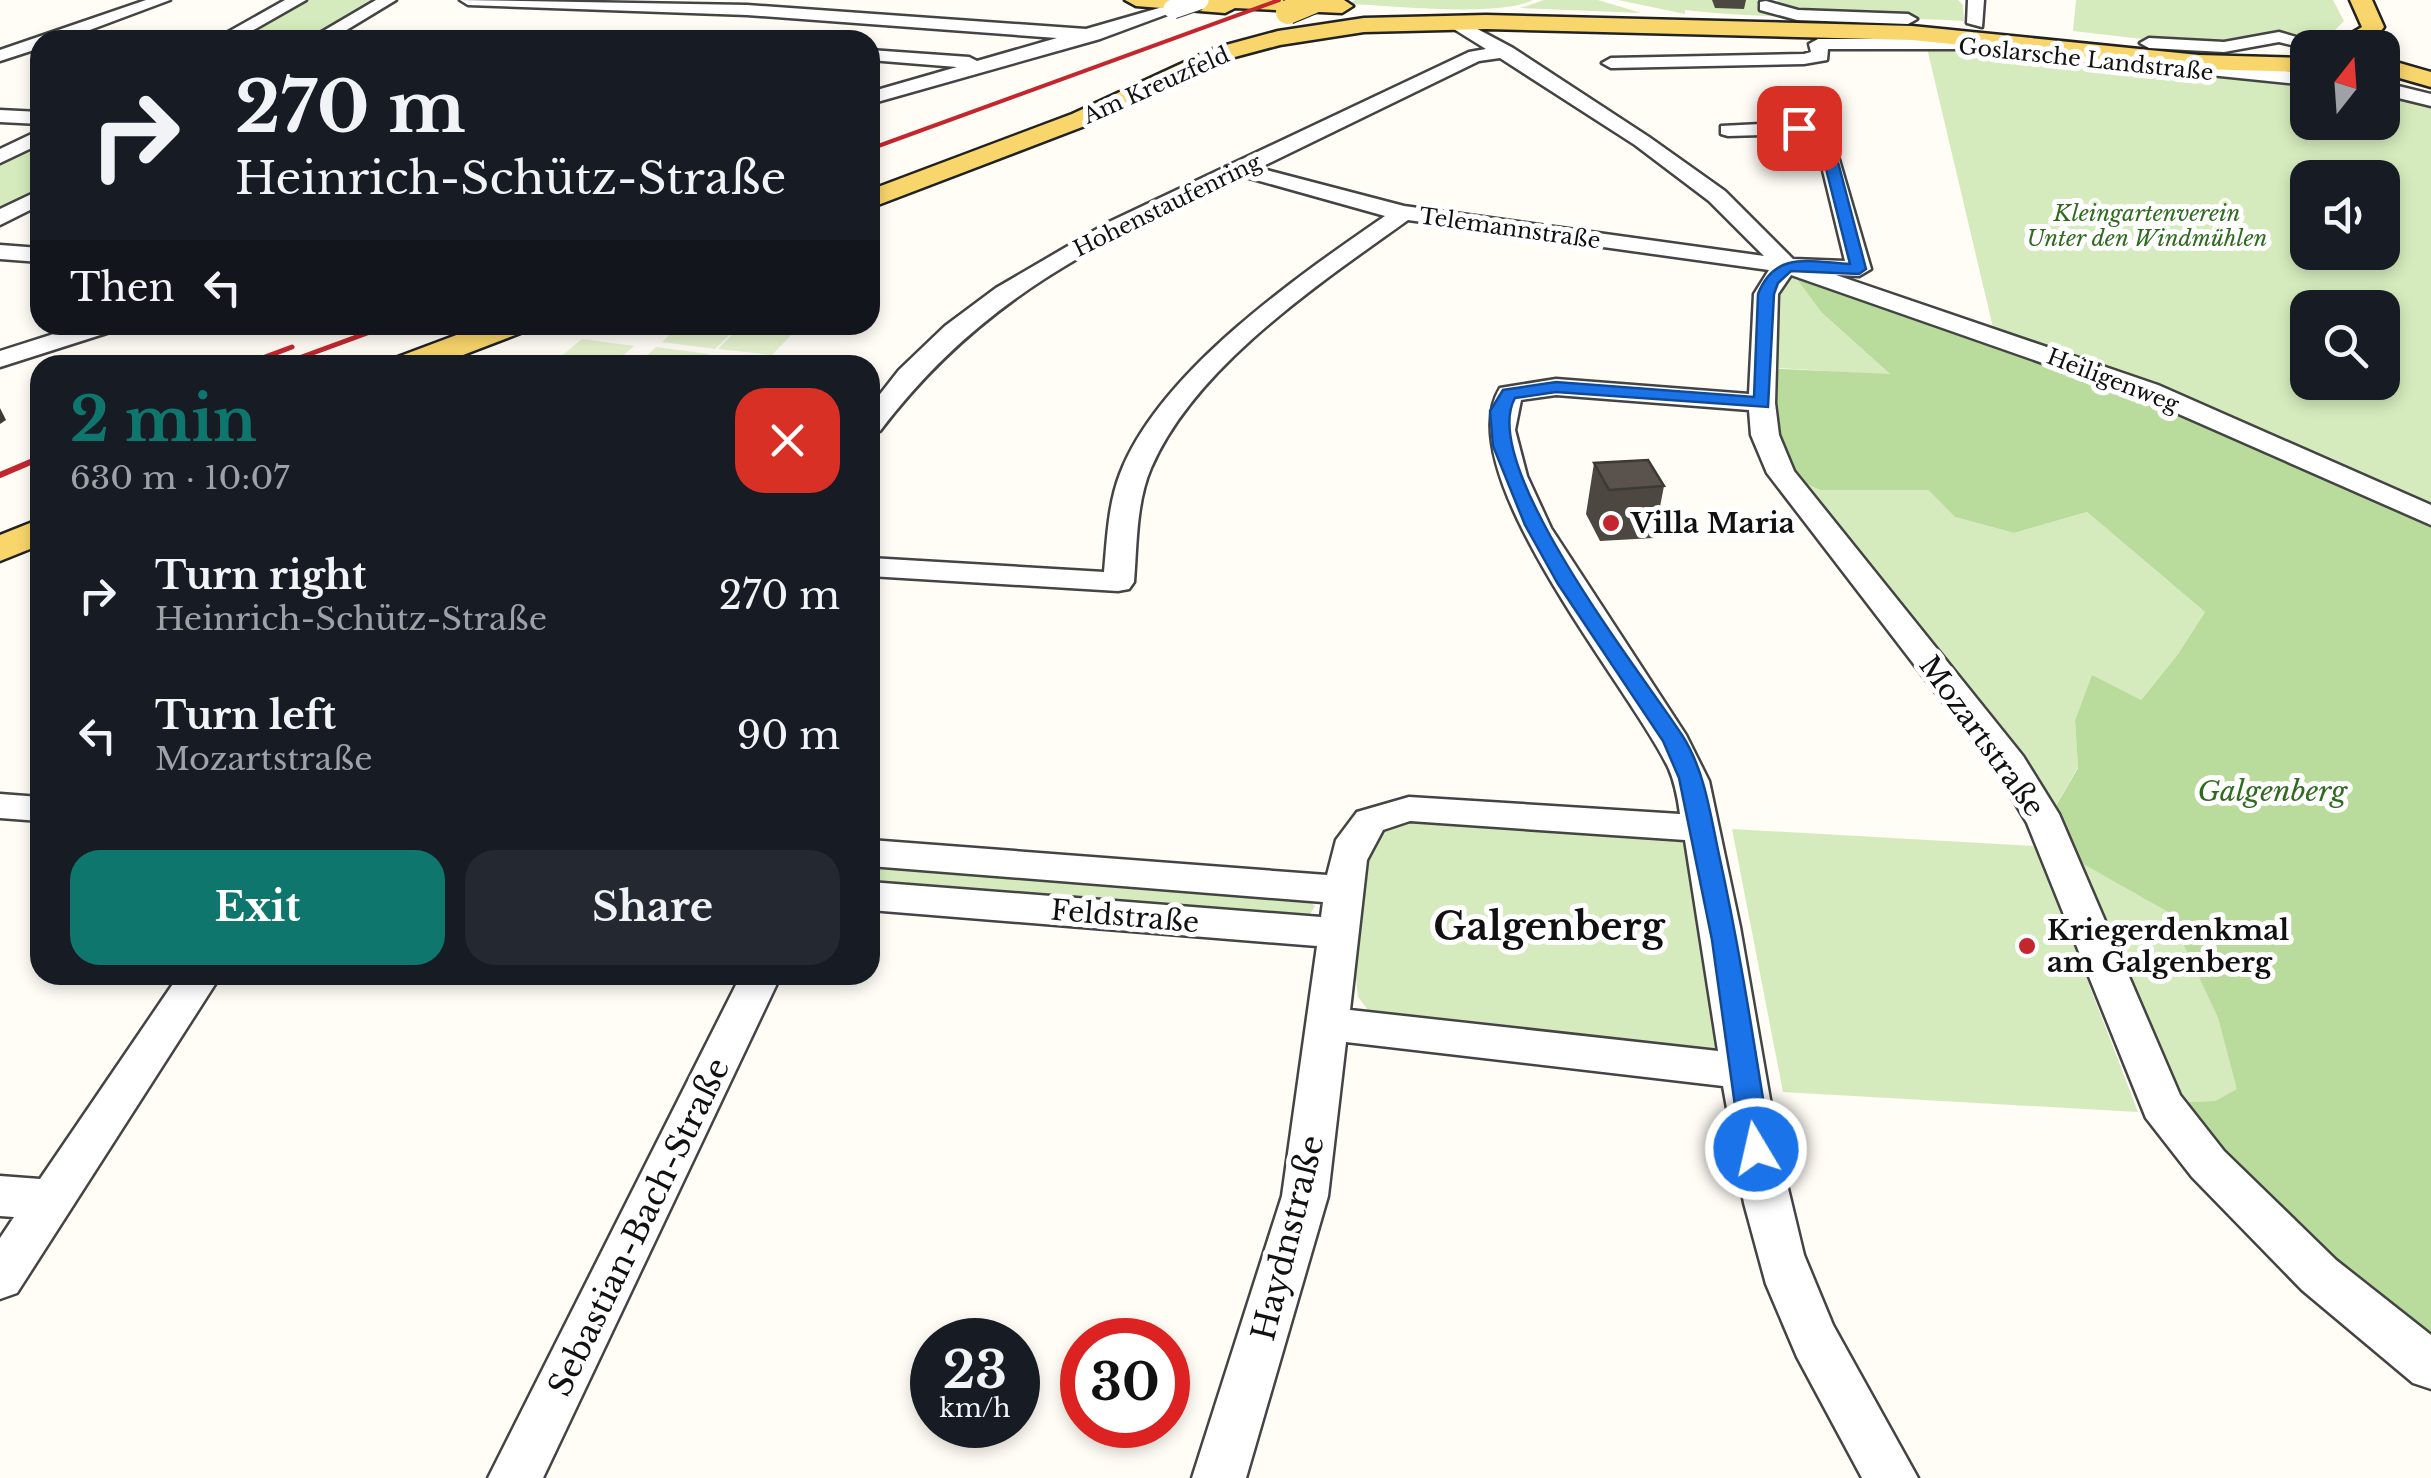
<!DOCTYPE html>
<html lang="en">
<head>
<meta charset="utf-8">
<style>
  body { margin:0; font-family:"Libre Baskerville",serif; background:#242831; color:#f1f3f6; height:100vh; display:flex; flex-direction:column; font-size:38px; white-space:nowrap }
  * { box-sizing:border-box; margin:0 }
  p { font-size:32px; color:#9ea1a6 }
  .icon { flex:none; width:55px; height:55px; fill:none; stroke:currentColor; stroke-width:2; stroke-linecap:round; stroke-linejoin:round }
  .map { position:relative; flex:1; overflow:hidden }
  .side { position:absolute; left:30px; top:355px; width:850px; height:630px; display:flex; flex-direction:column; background:#171b24; border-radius:30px; box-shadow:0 5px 15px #0003 }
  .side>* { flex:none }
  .hud { position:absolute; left:30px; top:30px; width:850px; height:305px; border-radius:30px; box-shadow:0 5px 15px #0003; background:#171b24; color:#f1f3f6; overflow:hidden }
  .needle { width:65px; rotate:17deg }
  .tools { position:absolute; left:2290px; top:30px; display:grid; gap:20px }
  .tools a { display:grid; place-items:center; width:110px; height:110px; border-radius:20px; background:#171b24; box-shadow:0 5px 15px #0003; font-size:50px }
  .speed { position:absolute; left:910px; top:1318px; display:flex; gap:20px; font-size:50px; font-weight:700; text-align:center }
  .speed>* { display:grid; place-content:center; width:130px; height:130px; border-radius:50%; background:#171b24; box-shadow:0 5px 15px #0003; line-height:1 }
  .speed small { font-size:25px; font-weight:400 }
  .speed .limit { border:15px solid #d22; background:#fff; color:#111 }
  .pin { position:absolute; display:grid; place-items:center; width:85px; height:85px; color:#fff; margin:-42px; border-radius:20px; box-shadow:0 5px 15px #0006 }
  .me { position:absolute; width:110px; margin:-55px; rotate:351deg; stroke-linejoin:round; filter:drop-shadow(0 0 8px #0008) }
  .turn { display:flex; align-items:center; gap:35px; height:210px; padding:0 40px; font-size:45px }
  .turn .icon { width:130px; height:130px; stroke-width:2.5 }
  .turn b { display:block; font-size:70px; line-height:85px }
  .then { display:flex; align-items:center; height:95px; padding:0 40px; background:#0003; gap:20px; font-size:38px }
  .round { display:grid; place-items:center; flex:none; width:105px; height:105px; border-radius:30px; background:#242831 }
  .overview { display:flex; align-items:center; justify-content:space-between; height:170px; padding:0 40px }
  h1 { font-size:60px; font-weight:800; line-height:75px; color:#0f766e }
  .cta { display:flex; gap:20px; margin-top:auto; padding:20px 40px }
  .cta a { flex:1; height:115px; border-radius:30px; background:#0f766e; color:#fff; font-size:40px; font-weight:800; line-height:115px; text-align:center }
  .cta a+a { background:#242831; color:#f1f3f6 }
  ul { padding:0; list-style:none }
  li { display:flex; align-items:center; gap:30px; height:140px; padding:0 40px }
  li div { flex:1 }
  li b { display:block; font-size:38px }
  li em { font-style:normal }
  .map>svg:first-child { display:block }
</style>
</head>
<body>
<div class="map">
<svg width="2431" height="1478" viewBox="0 0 2431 1478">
  <rect width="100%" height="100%" fill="#fffdf5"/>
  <!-- green -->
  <path fill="#d5ebbd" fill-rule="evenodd" d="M 298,0 L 383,0 L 312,40 L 224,40 Z
    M 1355,0 L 1533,0 C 1497,18 1391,5 1347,4 Z
    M 1544,0 L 1598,0 L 1641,13 L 1520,8 Z
    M 1618,0 L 1757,0 L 1759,4 L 1779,5 L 1778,0 L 1958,0 L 1963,5 L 1964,21 C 1871,15 1777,21 1685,10 L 1685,14 Z
    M 2076,0 L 2333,0 L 2344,21 L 2328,37 L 2311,40 L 2284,35 L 2194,45 L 2073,31 Z
    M 1927,48 L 2307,84 L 2308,122 L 2382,122 L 2383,90 L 2417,98 L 2431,109 L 2431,516 L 1995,336 ZM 2308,178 L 2382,178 L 2382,252 L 2308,252 ZM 2308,308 L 2382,308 L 2382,382 L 2308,382 Z
    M 40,139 L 40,196 L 0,219 L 0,161 Z
    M 1787,266 L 1823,314 L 1891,375 L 1763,367 L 1766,294 Z
    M 1781,473 L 1820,490 L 1928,490 L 1955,517 L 2014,533 L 2087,512 L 2205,612 L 2178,654 L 2140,701 L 2092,676 L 2075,720 L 2078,767 L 2046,823 Z
    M 1418,818 L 1681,838 L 1697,849 L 1720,1055 L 1371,1014 L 1358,997 L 1354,959 L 1359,876 L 1379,831 Z
    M 1732,829 L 2036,846 L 2138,1112 L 1783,1092 Z
    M 2079,860 L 2168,912 L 2218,1018 L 2238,1089 L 2215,1101 L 2182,1102 Z
    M 870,863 L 1307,898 L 1315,906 L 1307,919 L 870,884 Z"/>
  <!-- forest -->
  <path fill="#b9dc9c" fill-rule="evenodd" d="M 1787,266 L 1995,336 L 2431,516 L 2431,1366 L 2208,1164 L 2046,823 L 2078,768 L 2075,720 L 2092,675 L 2141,700 L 2178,654 L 2205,612 L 2087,512 L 2014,533 L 1955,517 L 1928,490 L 1820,490 L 1781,473 L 1763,368 L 1890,374 L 1822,313 ZM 2080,862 L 2168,912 L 2218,1018 L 2237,1089 L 2215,1101 L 2182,1102 Z"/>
  <!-- pitch -->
  <path fill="#e6f2cf" d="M 680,325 L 739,325 L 715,349 L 662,342 Z
    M 742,325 L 801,325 L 772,355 L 718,349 Z
    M 582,339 L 634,346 L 612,365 L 551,365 Z
    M 656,347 L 709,354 L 697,365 L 636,365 Z"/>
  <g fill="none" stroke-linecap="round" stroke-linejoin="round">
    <!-- minor casing -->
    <g stroke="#444" stroke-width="5">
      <path id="minor" d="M 146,0 L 170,0 L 63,40 L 40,40 L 40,48 L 0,61 L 0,50 Z
        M 285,0 L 306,0 L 236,40 L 214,40 Z
        M 376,0 L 396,0 L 330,40 L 308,40 Z
        M 460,0 L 747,5 L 1086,29 L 1173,4 L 1181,9 L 1100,39 L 870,104 L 870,92 L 957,67 L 870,60 L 870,50 L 969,57 L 977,61 L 1057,38 L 747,15 L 468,5 Z
        M 1968,0 L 1984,0 L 1982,27 L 1967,23 Z
        M 1766,1 L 1798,10 L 1908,14 L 1917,19 L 1908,24 L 1797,20 L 1760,10 L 1760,2 Z
        M 1455,17 L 1513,48 L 1649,137 L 1725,191 L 1793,259 L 1845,261 L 1817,146 L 1795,134 L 1728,136 L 1721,134 L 1721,126 L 1799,122 L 1833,139 L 1871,269 L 1859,276 L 1836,275 L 2158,385 L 2431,505 L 2431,525 L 2140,397 L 1791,275 L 1778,294 L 1775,403 L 1779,435 L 1794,471 L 2023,756 L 2059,814 L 2180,1095 L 2224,1151 L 2336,1260 L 2431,1335 L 2431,1389 L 2413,1383 L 2302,1290 L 2192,1177 L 2146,1118 L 2027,823 L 1996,771 L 1767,473 L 1751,435 L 1749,410 L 1556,395 L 1521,400 L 1515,430 L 1527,476 L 1551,528 L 1686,735 L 1709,781 L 1740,927 L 1779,1151 L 1804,1255 L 1833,1325 L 1918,1478 L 1862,1478 L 1797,1357 L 1766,1284 L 1744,1203 L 1723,1086 L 1346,1042 L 1328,1196 L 1246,1478 L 1192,1478 L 1282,1196 L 1317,946 L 870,910 L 870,882 L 1321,917 L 1323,902 L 870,866 L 870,840 L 1327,875 L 1336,840 L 1357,812 L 1409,797 L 1680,814 C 1678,799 1675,783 1669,769 C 1631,688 1447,473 1500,388 L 1556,379 L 1749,394 L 1754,294 L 1769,270 L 1408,220 C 1320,283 1195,366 1151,468 C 1136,503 1137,545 1134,582 L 1129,589 L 1118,591 L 870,576 L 870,558 L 1104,572 C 1107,540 1108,505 1120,474 C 1159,372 1298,276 1385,216 L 1242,176 C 1095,244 980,299 880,431 L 870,433 L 870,407 L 899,370 L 945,326 L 996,288 L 1109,222 L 1469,52 L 1486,49 L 1449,26 L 1449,18 ZM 1500,58 L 1635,145 L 1709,201 L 1764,256 L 1404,206 L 1259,168 L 1479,61 ZM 1410,821 L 1685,840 L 1718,1051 L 1350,1010 L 1367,860 L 1383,830 Z
        M 2279,32 L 2334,48 L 2308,49 L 2279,42 L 2224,52 L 2149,48 L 2140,43 L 2149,38 L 2224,42 Z
        M 1818,39 L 1956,39 L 2308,73 L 2308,85 L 1956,49 L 1828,49 L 1827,60 L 1804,64 L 1611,68 L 1602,63 L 1611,58 L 1804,54 L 1811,52 L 1809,44 Z
        M 2382,82 L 2431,94 L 2431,106 L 2382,94 Z
        M 0,110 L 40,112 L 40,124 L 0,122 Z
        M 40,130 L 40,144 L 0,163 L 0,149 Z
        M 40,190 L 40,205 L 0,225 L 0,209 Z
        M 0,245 L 40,248 L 40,262 L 0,259 Z
        M 82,325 L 119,325 L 116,330 L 0,367 L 0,351 Z
        M 0,794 L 40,797 L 40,821 L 0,818 Z
        M 179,975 L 221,975 L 17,1293 L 0,1299 L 0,1238 L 14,1217 L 0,1216 L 0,1176 L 40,1179 Z
        M 741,975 L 781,975 L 543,1478 L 488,1478 Z"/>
    </g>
    <!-- major casing -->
    <g stroke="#222" stroke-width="5">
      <path id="major" d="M 1125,0 L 1344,0 L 1353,6 L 1342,13 L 1235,8 L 1225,13 L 1136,6 Z
        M 2350,0 L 2372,0 L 2384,27 C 2368,49 2353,48 2327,48 L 2362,27 Z
        M 1486,15 L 1912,26 L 2199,55 L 2308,58 L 2308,72 L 2199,69 L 1912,40 L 1486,29 L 1364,32 L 1280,45 L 1231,58 L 1090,124 L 870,208 L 870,190 L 1072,114 L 1215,48 L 1278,31 L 1364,18 Z
        M 2382,58 L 2431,72 L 2431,87 L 2382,73 Z
        M 483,325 L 528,325 L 523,332 L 437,365 L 390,365 L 395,358 Z
        M 40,519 L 40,545 L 0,561 L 0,535 Z"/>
    </g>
    <!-- minor -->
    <use href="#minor" fill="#fff" fill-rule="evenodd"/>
    <!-- major -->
    <use href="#major" fill="#f9d66b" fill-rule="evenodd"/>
    <!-- rail-far2 -->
    <path stroke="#c4262e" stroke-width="4" d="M 870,149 L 1279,0"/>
    <!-- rail-far1 -->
    <path stroke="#c4262e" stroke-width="5" d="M 244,365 L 292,347
      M 280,365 L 389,325"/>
    <!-- rail -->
    <path stroke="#c4262e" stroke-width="6" d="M 0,475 L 40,458"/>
    <!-- minor-bridge casing -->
    <g stroke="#444" stroke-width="21" stroke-linecap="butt">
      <path id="minor-bridge" d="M 1173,9 L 1199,0"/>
    </g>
    <!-- major-bridge casing -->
    <g stroke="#222" stroke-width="26" stroke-linecap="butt">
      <path id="major-bridge" d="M 1288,12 L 1312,2"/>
    </g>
    <!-- minor-bridge -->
    <use href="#minor-bridge" stroke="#fff" stroke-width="19"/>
    <!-- major-bridge -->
    <use href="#major-bridge" stroke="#f9d66b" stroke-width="24"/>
  </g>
  <!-- wall -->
  <path fill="#4d4742" d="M 1712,0 L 1746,0 L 1744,9 L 1715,8 Z
    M 1594,463 L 1664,486 L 1654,538 L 1600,541 L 1586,514 Z"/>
  <!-- shaded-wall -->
  <path fill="#3f3936" d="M 0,408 L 6,420 L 0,424 Z"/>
  <!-- building -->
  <path fill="#5a524d" stroke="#3f3936" stroke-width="2.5" d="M 1648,460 L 1664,486 L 1609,490 L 1594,463 Z"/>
  <!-- route -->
  <path fill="#1a73e8" stroke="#114b97" stroke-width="2.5" d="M 1799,124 L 1833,143 L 1866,269 L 1859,274 L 1791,271 L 1778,283 L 1774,294 L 1768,407 L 1556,392 L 1515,398 C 1477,465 1643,675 1682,735 C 1704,769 1710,812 1718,850 C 1740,949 1755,1049 1771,1149 L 1766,1158 L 1756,1161 L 1746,1158 L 1741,1149 L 1712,940 L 1679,778 L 1663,741 L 1558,584 L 1525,525 L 1493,446 L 1490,411 L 1503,390 L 1556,382 L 1754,397 L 1758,294 C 1775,250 1811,262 1850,264 L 1820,145 L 1794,130 L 1793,128 Z"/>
  <!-- markers -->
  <g fill="#c4262e" stroke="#fff" stroke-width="4">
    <circle cx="1611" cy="523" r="10"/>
    <circle cx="2027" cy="946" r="10"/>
  </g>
  <g text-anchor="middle" stroke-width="10" stroke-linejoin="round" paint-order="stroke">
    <!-- far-street labels -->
    <g font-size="22" fill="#111" stroke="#fff">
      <text transform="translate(2086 59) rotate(6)" y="8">Goslarsche Landstraße</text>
      <text transform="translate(1156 85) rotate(-24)" y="8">Am Kreuzfeld</text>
      <text transform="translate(1167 205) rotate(-26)" y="8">Hohenstaufenring</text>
      <text transform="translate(1510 228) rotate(8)" y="8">Telemannstraße</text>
      <text transform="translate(2113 380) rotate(21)" y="8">Heiligenweg</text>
    </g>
    <!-- far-park labels -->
    <g font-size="22" font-style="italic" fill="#2f6b1f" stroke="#fff">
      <text x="2147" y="221">Kleingartenverein<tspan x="2147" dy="25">Unter den Windmühlen</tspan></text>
    </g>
    <!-- poi labels -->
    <g font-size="28" font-weight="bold" fill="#111" stroke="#fff" text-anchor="start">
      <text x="1631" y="533">Villa Maria</text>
      <text x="2047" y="940">Kriegerdenkmal<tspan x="2047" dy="32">am Galgenberg</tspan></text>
    </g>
    <!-- street labels -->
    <g font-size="28" fill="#111" stroke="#fff">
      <text transform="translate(1982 736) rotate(54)" y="10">Mozartstraße</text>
      <text transform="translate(1125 916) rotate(5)" y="10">Feldstraße</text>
    </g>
    <!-- park labels -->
    <g font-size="28" font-style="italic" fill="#2f6b1f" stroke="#fff">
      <text x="2272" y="801">Galgenberg</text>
    </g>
    <!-- near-street labels -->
    <g font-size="32" fill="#111" stroke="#fff">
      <text transform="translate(639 1227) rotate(-64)" y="11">Sebastian-Bach-Straße</text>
      <text transform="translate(1288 1238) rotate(-76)" y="11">Haydnstraße</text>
    </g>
    <!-- district labels -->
    <g font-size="38" font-weight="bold" fill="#111" stroke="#fff">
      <text x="1549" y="940">Galgenberg</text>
    </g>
  </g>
</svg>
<div class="tools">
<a><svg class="needle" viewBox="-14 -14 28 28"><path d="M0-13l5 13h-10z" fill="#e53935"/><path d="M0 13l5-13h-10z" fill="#9ea1a6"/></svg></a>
<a><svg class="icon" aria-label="sound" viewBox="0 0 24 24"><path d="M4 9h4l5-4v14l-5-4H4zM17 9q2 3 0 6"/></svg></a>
<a><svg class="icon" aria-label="search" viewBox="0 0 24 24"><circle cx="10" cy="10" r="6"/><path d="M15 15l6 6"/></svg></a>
</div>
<div class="speed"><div>23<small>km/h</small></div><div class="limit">30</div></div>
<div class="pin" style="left:1799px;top:128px;background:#d93025"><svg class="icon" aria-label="arrive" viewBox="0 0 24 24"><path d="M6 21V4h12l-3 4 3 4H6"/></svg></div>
<svg class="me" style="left:1756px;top:1149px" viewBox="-20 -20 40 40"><circle r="17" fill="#1a73e8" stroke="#fff" stroke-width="3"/><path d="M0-11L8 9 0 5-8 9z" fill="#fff"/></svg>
<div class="hud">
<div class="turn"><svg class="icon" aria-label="right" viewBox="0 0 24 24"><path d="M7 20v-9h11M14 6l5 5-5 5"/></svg><div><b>270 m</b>Heinrich-Schütz-Straße</div></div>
<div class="then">Then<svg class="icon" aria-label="left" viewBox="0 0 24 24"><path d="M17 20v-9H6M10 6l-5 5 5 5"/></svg></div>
</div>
<section class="side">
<div class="overview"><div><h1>2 min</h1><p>630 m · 10:07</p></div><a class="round" style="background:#d93025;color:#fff"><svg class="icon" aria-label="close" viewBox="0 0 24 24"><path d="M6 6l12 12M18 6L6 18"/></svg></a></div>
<ul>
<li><svg class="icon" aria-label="right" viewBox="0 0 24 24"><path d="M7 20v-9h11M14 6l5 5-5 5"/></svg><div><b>Turn right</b><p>Heinrich-Schütz-Straße</p></div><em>270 m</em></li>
<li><svg class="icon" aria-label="left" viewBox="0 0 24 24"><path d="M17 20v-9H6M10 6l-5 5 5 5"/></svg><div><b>Turn left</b><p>Mozartstraße</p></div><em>90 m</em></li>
</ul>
<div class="cta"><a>Exit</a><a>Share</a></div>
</section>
</div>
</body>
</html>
